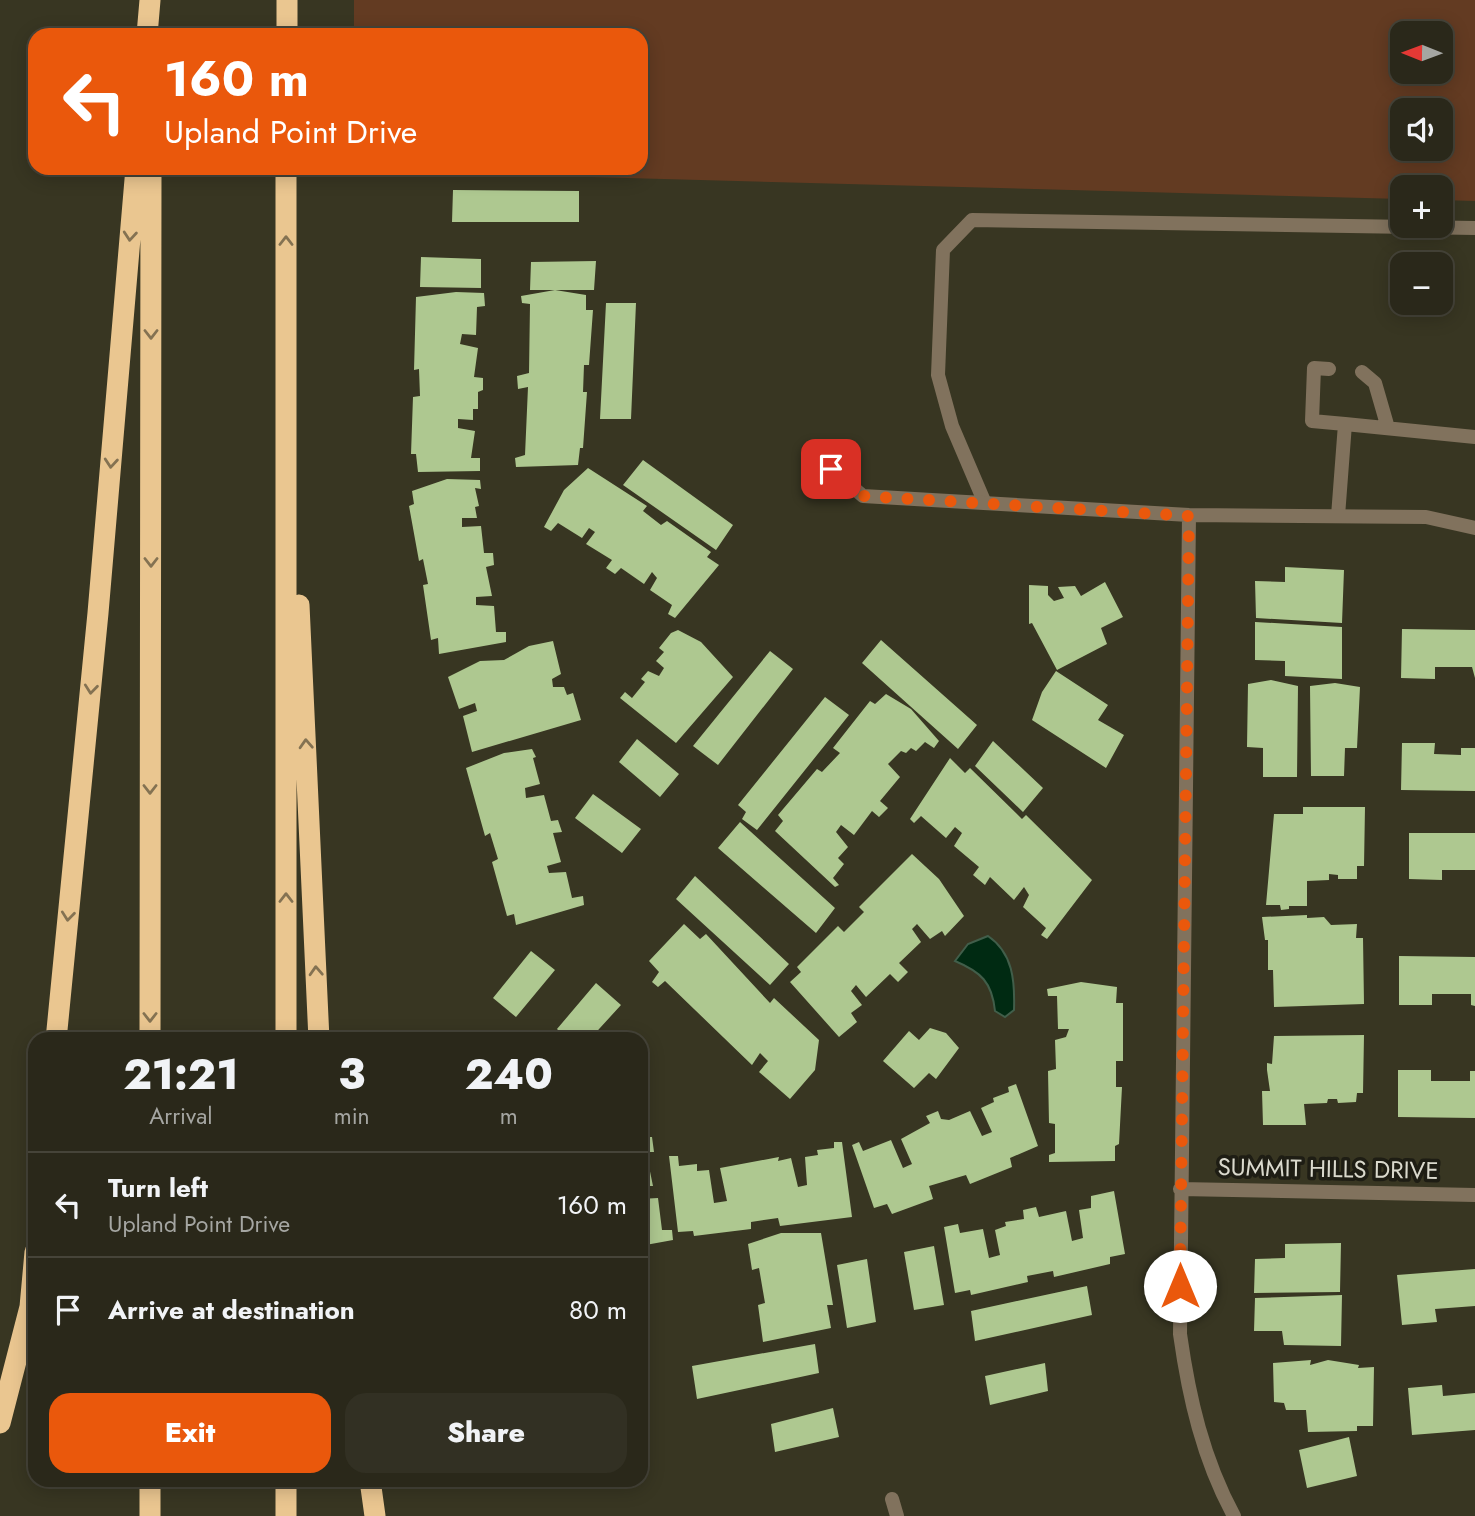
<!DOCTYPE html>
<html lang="en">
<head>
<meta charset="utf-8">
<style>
  body { margin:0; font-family:Jost,sans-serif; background:#323023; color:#f1f3f6; height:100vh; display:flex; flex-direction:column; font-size:26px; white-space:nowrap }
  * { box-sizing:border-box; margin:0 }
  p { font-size:23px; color:#a5a6a2 }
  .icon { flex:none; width:38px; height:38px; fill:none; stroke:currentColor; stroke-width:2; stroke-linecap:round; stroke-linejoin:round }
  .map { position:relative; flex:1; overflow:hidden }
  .sheet { position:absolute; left:28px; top:1032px; width:620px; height:455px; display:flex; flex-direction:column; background:#2a281a; border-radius:21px; box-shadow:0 4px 18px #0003,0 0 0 2px #464439 }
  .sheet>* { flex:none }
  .top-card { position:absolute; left:28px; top:28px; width:620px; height:147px; border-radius:21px; box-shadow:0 4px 18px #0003,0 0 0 2px #464439; background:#ea580c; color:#fff; overflow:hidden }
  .needle { width:46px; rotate:271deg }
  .tools { position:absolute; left:1390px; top:21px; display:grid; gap:14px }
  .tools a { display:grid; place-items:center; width:63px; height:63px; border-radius:14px; background:#2a281a; box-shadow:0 4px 18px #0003,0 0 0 2px #464439; font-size:35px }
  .pin { position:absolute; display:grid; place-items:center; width:60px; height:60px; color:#fff; margin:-30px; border-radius:14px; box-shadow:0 4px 10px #0006 }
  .me { position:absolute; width:77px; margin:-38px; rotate:0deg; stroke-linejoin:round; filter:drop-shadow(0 0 5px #0008) }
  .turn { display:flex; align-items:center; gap:24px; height:147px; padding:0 21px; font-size:32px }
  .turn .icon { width:91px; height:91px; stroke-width:2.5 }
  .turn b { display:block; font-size:49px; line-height:60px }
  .eta { display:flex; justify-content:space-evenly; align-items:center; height:119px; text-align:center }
  .eta b { font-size:42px; font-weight:800; line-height:49px }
  .cta { display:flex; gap:14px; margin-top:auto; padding:14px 21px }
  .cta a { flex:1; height:80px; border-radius:21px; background:#ea580c; color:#fff; font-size:28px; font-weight:800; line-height:80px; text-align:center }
  .cta a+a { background:#323023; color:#f1f3f6 }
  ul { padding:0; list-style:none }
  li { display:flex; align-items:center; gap:21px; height:105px; padding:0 21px; border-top:2px solid #464439 }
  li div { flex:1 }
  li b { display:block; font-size:26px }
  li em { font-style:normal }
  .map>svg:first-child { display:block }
</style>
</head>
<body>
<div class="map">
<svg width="1475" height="1516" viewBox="0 0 1475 1516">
  <rect width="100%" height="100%" fill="#383622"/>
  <!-- green -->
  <path fill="#633b22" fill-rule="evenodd" d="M 354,0 L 1475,0 L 1475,201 L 1440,200 L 1440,187 L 1402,187 L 1402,199 L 406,172 L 404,168 L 640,168 L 640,35 L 354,35 ZM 1402,33 L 1440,33 L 1440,72 L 1402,72 ZM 1402,110 L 1440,110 L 1440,149 L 1402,149 Z"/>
  <!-- water -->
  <path fill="#002a12" stroke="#415e4a" stroke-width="2" d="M 988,936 C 1013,953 1015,981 1014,1010 L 1005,1017 L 995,1011 C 992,982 981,972 955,961 L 968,944 Z"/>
  <!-- building -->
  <path fill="#aec890" d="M 453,190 L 579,191 L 579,222 L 452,222 Z
    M 421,257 L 481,259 L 481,288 L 420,287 Z
    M 596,261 L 594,290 L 530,290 L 531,262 Z
    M 555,290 L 586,295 L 586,310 L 593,310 L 589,365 L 584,365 L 583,392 L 587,392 L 583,448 L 580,448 L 578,465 L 516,467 L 515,458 L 525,455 L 528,387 L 518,389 L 517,376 L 529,373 L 530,304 L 522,303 L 521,296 Z
    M 456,292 L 484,293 L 485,306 L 477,307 L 476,335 L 462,334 L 460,344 L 478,348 L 474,377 L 483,378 L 483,390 L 478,392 L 478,409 L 473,409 L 473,420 L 458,419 L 458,428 L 475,431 L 471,458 L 480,458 L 480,471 L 418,472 L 416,454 L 411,454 L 413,397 L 420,396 L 419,369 L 414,370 L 416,297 Z
    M 606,303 L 636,303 L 631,419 L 600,419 Z
    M 643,460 L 733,525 L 716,550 L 623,485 Z
    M 588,468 L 647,506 L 643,511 L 661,525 L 667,521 L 711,552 L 707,557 L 719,565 L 675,618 L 668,614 L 672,605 L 650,590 L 657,578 L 652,572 L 644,584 L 621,568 L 615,574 L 606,568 L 612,560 L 586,544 L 595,532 L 589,528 L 582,538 L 558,523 L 551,531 L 544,527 L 564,490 Z
    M 447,479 L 480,480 L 481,489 L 475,488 L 479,506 L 475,507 L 477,518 L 462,518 L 462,527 L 481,526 L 484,553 L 493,553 L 494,565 L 486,567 L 492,596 L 476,597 L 476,605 L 494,606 L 496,632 L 506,632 L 506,642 L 439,654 L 438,638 L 431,640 L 423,585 L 428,584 L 423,559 L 419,561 L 409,506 L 414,504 L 412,491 Z
    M 1285,567 L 1344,570 L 1342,623 L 1256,618 L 1255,581 L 1285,582 Z
    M 1105,582 L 1123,617 L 1101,628 L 1107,644 L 1057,670 L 1032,623 L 1029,624 L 1029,585 L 1048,586 L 1048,595 L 1054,601 L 1064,598 L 1058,587 L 1075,586 L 1081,596 Z
    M 1255,622 L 1342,627 L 1342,679 L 1285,676 L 1285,661 L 1255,660 Z
    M 1402,629 L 1475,630 L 1475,678 L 1472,667 L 1435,667 L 1435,679 L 1401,678 Z
    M 678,630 L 701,642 L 733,677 L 676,743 L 620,698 L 625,692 L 632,698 L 645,682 L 641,679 L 648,671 L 659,676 L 664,668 L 656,661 L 664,652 L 659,648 L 671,633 Z
    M 881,640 L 977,725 L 958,749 L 862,663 Z
    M 553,641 L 561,674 L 552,679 L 553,687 L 564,687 L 567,695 L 573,693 L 581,720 L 472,752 L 463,716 L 477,711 L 475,703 L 459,709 L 448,677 L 480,661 L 504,660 L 529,646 Z
    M 770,651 L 793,669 L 718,765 L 693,746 Z
    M 1056,671 L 1108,705 L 1098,720 L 1124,735 L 1106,768 L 1032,720 L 1042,692 Z
    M 1271,680 L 1298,686 L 1297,777 L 1263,777 L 1263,748 L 1247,747 L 1248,684 Z
    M 1335,683 L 1360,687 L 1357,748 L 1345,748 L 1344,776 L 1311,776 L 1310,686 Z
    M 886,694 L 911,709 L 939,741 L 934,748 L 925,742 L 916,751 L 911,748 L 906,753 L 901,751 L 888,764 L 900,777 L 880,801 L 888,808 L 879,817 L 872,811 L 854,835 L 841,825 L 836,832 L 848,847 L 838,858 L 844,864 L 833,878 L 839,885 L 835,887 L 775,831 L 783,821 L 778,815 L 817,769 L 822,772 L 840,753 L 833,748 L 870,701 L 875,704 Z
    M 825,697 L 849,715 L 757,830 L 742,819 L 746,812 L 738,805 Z
    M 637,739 L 679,774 L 660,797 L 619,762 Z
    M 993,741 L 1043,788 L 1023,812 L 975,766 Z
    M 1402,743 L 1435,743 L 1434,754 L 1461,755 L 1461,748 L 1475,748 L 1475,791 L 1401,790 Z
    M 532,749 L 536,757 L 533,758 L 540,784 L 525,788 L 526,798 L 544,795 L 551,821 L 558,820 L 562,832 L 553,833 L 561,862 L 547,866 L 549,873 L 566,872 L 572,898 L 583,896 L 584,905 L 516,925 L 514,914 L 507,916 L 492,862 L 498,859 L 490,833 L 485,836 L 466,768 L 504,753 Z
    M 950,758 L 965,773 L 970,768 L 1022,819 L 1026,815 L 1092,880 L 1047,939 L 1041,935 L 1046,928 L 1023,907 L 1029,895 L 1024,887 L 1014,900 L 990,877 L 985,885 L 973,875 L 979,867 L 954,846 L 962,833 L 955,827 L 946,838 L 921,816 L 914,823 L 910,819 Z
    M 593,794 L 641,829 L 622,853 L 575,818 Z
    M 1303,807 L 1365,807 L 1364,866 L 1357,866 L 1357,879 L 1338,879 L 1338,875 L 1329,874 L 1329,880 L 1307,881 L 1307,906 L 1289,906 L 1289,909 L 1281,910 L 1280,905 L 1266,905 L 1274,814 L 1303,814 Z
    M 740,822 L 835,908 L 816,933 L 718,848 Z
    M 1409,833 L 1475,833 L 1475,870 L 1442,870 L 1442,880 L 1409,879 Z
    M 912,854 L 939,879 L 964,916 L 945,936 L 942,931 L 930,939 L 917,924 L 912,929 L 921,942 L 899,963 L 908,972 L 898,982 L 890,974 L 866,997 L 856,985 L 851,991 L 862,1005 L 851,1013 L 857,1022 L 839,1037 L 790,982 L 801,972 L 797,967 L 838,926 L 844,932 L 864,912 L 859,907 Z
    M 695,876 L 789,964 L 770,985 L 676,899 Z
    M 1307,915 L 1307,918 L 1324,917 L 1331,925 L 1357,924 L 1356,938 L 1363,938 L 1364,1004 L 1274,1007 L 1273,970 L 1268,970 L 1268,940 L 1265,940 L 1262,917 Z
    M 684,924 L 700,939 L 706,934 L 770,1003 L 774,998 L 819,1040 L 815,1070 L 790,1099 L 759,1072 L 768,1061 L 760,1053 L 752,1065 L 665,981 L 658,987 L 652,982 L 659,972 L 649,961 Z
    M 531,951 L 555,970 L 516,1017 L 493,998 Z
    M 1399,956 L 1475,957 L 1475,1006 L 1471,1005 L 1471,994 L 1432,994 L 1432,1005 L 1399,1005 Z
    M 1081,982 L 1117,987 L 1116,1003 L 1123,1003 L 1123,1061 L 1116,1061 L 1116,1087 L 1122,1087 L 1119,1144 L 1115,1146 L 1115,1161 L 1049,1162 L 1049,1155 L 1055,1153 L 1055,1124 L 1049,1123 L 1048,1071 L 1056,1069 L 1055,1040 L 1066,1037 L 1069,1029 L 1058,1029 L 1057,996 L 1048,996 L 1047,989 Z
    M 596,983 L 621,1005 L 589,1040 L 568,1040 L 557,1029 Z
    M 930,1028 L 946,1033 L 959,1048 L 936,1079 L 929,1073 L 914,1088 L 883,1061 L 909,1031 L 919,1040 Z
    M 1364,1035 L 1363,1093 L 1357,1093 L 1356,1102 L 1338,1103 L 1337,1099 L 1328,1099 L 1327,1103 L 1304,1104 L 1306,1125 L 1263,1125 L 1262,1091 L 1270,1091 L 1267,1070 L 1267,1063 L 1272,1064 L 1274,1036 Z
    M 1398,1070 L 1431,1070 L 1431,1081 L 1470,1081 L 1470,1071 L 1475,1071 L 1475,1118 L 1398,1117 Z
    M 1016,1084 L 1038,1146 L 1010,1158 L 1012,1167 L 970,1184 L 966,1175 L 929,1186 L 933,1199 L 892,1214 L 887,1204 L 874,1208 L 852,1145 L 859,1142 L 863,1151 L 891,1140 L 903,1168 L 912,1164 L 901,1139 L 930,1123 L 926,1116 L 938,1111 L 941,1119 L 949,1120 L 970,1111 L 982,1136 L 992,1132 L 981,1108 L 994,1102 L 993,1098 L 1009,1092 L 1008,1087 Z
    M 640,1137 L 652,1137 L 654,1152 L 646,1152 L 653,1186 L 640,1186 Z
    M 834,1142 L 842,1142 L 852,1217 L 780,1226 L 778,1218 L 751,1222 L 751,1229 L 694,1236 L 693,1231 L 678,1232 L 669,1156 L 678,1156 L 679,1166 L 697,1164 L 697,1171 L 709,1170 L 714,1203 L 727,1201 L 720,1168 L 779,1157 L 778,1161 L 791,1158 L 798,1187 L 807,1185 L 805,1157 L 818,1155 L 817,1150 L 834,1148 Z
    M 1114,1191 L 1125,1254 L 1110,1257 L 1110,1264 L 1054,1277 L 1053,1271 L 1027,1276 L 1028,1282 L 971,1295 L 970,1290 L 955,1293 L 944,1227 L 958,1224 L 960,1233 L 983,1229 L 989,1258 L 1000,1255 L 995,1230 L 1006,1226 L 1005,1222 L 1024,1219 L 1023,1210 L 1036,1207 L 1039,1217 L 1066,1211 L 1072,1241 L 1083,1238 L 1079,1210 L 1091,1208 L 1091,1196 Z
    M 658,1198 L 662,1230 L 672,1230 L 673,1240 L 640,1246 L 640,1199 Z
    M 781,1233 L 821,1233 L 833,1305 L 827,1305 L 831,1328 L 763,1342 L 758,1305 L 765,1303 L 759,1268 L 752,1270 L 748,1244 Z
    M 1341,1243 L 1340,1292 L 1254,1293 L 1255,1259 L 1285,1258 L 1285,1244 Z
    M 934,1246 L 944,1305 L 914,1310 L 904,1252 Z
    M 867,1259 L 876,1322 L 847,1328 L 837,1265 Z
    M 1475,1269 L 1475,1306 L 1435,1309 L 1437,1322 L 1402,1325 L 1397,1275 Z
    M 1087,1286 L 1092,1315 L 975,1341 L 971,1311 Z
    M 1342,1295 L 1341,1346 L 1284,1345 L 1282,1331 L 1254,1331 L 1255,1298 Z
    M 815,1344 L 819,1373 L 697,1399 L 692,1366 Z
    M 1311,1360 L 1310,1365 L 1328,1360 L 1359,1365 L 1358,1368 L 1374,1367 L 1373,1426 L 1357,1426 L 1357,1431 L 1308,1432 L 1306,1410 L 1286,1410 L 1284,1403 L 1274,1402 L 1273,1363 Z
    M 1045,1363 L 1048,1391 L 990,1405 L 985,1376 Z
    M 1442,1385 L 1443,1396 L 1475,1393 L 1475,1430 L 1412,1435 L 1408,1388 Z
    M 833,1408 L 839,1437 L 775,1452 L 771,1424 Z
    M 1349,1437 L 1357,1476 L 1307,1488 L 1299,1450 Z"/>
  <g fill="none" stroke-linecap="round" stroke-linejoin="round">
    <!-- service -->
    <path stroke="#81725d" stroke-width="14" d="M 1329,369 L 1314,368 L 1312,421 L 1345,424
      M 1362,372 L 1375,383 L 1388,428
      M 984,501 L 952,426 L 938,375 L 943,250 L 972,220 L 1475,228
      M 1338,516 L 1345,424 L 1475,437
      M 892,1499 L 897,1516"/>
    <!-- minor -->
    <path stroke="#81725d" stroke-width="14" d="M 831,469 L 863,496 L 1189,515 L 1426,517 L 1475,528
      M 1189,515 L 1180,1334 C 1189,1398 1203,1459 1234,1516
      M 1180,1189 L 1475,1195"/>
    <!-- motorway -->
    <path stroke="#eac690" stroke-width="21" d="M 147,35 L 150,0
      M 287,35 L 287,0
      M 299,605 L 319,1040
      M 56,1040 L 98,613 L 136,168
      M 150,1040 L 151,168
      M 286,1040 L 286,168
      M 0,1423 L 30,1307 L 35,1252
      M 286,1480 L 286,1516
      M 370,1480 L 375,1516
      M 150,1516 L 150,1480"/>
  </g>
  <!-- one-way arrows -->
  <defs><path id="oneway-chevron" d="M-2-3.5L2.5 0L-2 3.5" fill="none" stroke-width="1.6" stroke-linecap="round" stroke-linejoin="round" transform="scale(1.75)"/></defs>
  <g stroke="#847252">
    <use href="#oneway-chevron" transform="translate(130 236) rotate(95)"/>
    <use href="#oneway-chevron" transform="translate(286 241) rotate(-90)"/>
    <use href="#oneway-chevron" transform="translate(151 334) rotate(90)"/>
    <use href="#oneway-chevron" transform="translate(111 463) rotate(95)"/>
    <use href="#oneway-chevron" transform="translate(151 562) rotate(90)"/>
    <use href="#oneway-chevron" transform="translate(91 689) rotate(96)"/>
    <use href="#oneway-chevron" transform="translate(306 744) rotate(-93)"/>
    <use href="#oneway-chevron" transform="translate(150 789) rotate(90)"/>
    <use href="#oneway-chevron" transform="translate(286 898) rotate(-90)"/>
    <use href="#oneway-chevron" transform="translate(68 916) rotate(96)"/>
    <use href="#oneway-chevron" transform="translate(316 971) rotate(-93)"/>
    <use href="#oneway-chevron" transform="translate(150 1017) rotate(90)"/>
  </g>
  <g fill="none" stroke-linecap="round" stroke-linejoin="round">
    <!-- route -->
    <path stroke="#ea580c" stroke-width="12" stroke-dasharray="0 21.6" d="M 831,469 L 863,496 L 1189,516 L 1180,1286"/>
  </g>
  <g text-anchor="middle" stroke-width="7" stroke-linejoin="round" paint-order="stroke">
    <!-- street labels -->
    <g font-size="24" fill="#dad9cd" stroke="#1e1d14">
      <text transform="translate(1328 1169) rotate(1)" y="8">SUMMIT HILLS DRIVE</text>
    </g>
  </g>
</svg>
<div class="tools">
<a><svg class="needle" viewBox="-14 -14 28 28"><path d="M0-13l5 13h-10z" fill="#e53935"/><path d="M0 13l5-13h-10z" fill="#a5a6a2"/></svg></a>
<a><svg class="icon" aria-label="sound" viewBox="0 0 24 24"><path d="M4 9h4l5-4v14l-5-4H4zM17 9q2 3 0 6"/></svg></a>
<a>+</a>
<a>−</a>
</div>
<div class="pin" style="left:831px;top:469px;background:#d93025"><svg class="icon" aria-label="arrive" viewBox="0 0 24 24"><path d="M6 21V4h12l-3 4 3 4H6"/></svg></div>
<svg class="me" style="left:1180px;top:1286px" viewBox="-20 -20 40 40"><circle r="19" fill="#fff"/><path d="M0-13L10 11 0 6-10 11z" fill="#ea580c"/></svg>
<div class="top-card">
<div class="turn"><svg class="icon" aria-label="left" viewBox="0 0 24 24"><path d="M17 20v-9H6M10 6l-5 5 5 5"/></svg><div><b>160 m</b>Upland Point Drive</div></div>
</div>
<section class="sheet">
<div class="eta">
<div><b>21:21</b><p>Arrival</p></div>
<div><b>3</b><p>min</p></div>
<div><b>240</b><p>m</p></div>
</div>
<ul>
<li><svg class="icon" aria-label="left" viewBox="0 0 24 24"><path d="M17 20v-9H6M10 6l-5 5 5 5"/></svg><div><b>Turn left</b><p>Upland Point Drive</p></div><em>160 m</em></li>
<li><svg class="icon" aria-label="arrive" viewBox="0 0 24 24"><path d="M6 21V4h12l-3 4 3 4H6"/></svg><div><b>Arrive at destination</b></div><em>80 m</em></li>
</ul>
<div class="cta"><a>Exit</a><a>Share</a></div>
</section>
</div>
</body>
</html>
